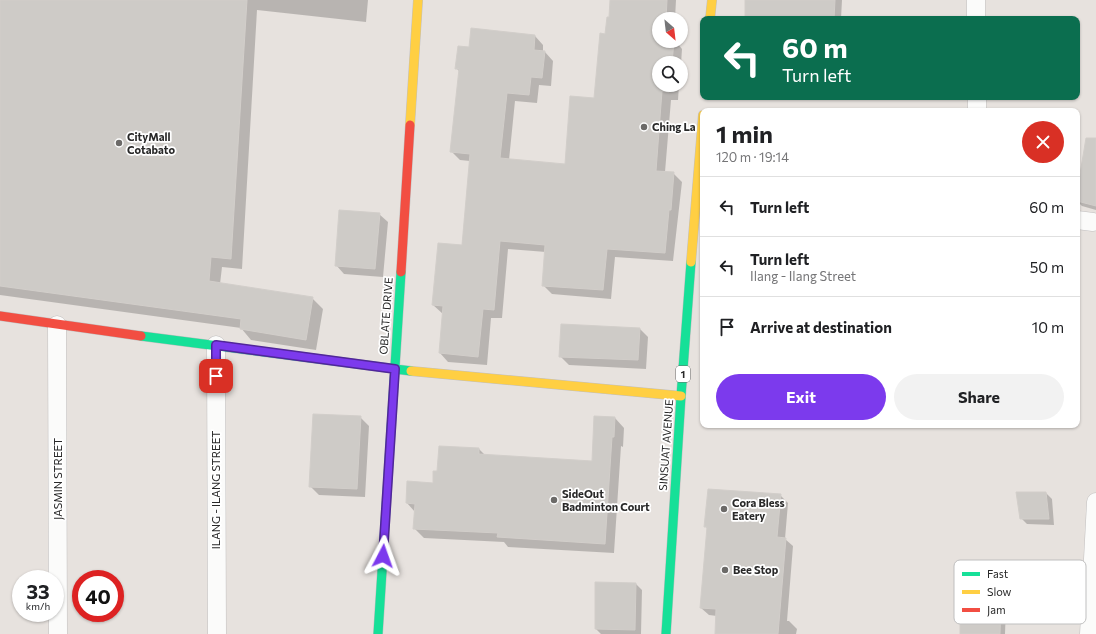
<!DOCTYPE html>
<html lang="en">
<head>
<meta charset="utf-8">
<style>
  body { margin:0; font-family:Commissioner,sans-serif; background:#f2f2f2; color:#202124; height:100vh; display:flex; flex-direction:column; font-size:15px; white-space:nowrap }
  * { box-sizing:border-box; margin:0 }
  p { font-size:13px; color:#757577 }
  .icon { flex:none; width:22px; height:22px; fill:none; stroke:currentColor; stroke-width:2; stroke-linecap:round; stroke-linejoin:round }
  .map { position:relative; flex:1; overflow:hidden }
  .drawer { position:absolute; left:700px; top:108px; width:380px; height:320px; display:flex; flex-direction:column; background:#fff; border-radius:8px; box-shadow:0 1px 3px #0004 }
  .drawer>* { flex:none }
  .guide { position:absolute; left:700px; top:16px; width:380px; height:84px; border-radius:8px; box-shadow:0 1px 3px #0004; background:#0b6e4f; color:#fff; overflow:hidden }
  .needle { width:26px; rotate:152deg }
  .buttons { position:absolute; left:652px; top:12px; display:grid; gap:8px }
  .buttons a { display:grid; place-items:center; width:36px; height:36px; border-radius:50%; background:#fff; box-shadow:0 1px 3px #0004; font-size:20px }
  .speed { position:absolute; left:12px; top:570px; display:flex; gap:8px; font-size:20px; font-weight:700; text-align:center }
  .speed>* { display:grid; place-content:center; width:52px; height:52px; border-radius:50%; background:#fff; box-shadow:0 1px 3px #0004; line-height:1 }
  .speed small { font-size:10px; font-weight:400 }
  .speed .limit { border:6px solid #d22; background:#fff; color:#111 }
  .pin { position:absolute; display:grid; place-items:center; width:34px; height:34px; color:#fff; margin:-17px; border-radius:8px; box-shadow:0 2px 6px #0006 }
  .me { position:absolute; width:44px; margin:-22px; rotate:4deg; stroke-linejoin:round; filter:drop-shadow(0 0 3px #0008) }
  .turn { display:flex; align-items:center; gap:14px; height:84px; padding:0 16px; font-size:18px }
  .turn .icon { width:52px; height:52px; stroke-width:2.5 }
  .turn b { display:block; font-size:28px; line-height:34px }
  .round { display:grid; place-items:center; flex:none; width:42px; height:42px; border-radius:21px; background:#f2f2f2 }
  .headline { display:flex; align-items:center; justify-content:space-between; height:68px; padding:0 16px }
  h1 { font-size:24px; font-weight:700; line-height:30px }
  .primary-button { display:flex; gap:8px; margin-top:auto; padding:8px 16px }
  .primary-button a { flex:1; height:46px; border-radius:24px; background:#7c3aed; color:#fff; font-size:16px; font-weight:700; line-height:46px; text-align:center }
  .primary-button a+a { background:#f2f2f2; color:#202124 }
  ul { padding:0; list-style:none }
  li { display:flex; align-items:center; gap:12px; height:60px; padding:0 16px; border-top:1px solid #e0e0e0 }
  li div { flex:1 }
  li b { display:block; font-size:15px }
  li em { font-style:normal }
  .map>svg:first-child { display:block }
</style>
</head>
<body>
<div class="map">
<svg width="1096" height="634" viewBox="0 0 1096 634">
  <rect width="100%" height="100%" fill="#e7e2de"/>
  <!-- shadow -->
  <path fill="#0003" d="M 0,0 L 368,0 L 366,22 L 257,10 L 242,269 L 222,267 L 220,284 L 312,298 L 323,309 L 316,350 L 251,340 L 241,328 L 0,295 Z
    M 611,0 L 676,0 L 675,19 L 659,19 L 659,41 L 678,41 L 678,44 L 682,49 L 681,64 L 659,63 L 659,85 L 679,85 L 678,100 L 671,100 L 665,172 L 673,173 L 682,182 L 673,261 L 615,257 L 611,299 L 552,294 L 543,285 L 546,252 L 508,249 L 502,318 L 491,318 L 487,365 L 448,362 L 440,353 L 443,314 L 433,305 L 462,247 L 470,161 L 460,160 L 451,151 L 460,72 L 456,68 L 470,48 L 535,36 L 543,45 L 543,52 L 545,52 L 553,61 L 551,86 L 539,85 L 537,103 L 515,101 L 509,160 L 565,165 L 595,99 L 610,18 Z
    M 746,0 L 842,0 L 841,19 L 746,19 Z
    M 1096,165 L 1096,210 L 1082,206 L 1077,201 L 1077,198 Z
    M 379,214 L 388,222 L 383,277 L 344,274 L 336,265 Z
    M 640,329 L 648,337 L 646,369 L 569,365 L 560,356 Z
    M 360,417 L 369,426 L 365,497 L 319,495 L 310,486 Z
    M 615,418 L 624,428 L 623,447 L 621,446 L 614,553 L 508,547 L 504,542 L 424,538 L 414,528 L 415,512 L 407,503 L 434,484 L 438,472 L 479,449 L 486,456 L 593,462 Z
    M 1046,493 L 1052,499 L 1054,525 L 1027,524 L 1021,518 Z
    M 780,495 L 788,503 L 785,539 L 793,546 L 787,621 L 789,621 L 797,629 L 796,634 L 716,634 L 717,616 L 709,615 L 701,608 L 708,529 L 706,527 Z
    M 636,584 L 642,590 L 641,634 L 601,634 L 596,629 Z
    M 1001,600 L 1006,606 L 1005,634 L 961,634 Z"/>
  <!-- building -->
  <path fill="#cecbc7" stroke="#d2ceca" d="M 0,0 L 247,0 L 231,259 L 211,257 L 209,281 L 313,297 L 306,340 L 240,329 L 241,319 L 0,286 Z
    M 610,0 L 667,0 L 666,19 L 659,19 L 659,41 L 674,41 L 672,63 L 659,63 L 659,85 L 670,85 L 669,92 L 662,91 L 656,171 L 674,172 L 671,210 L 669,210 L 665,253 L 607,249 L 603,290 L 542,286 L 545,245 L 500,241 L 494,310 L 483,309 L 478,357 L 439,353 L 443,306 L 432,305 L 438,243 L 462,245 L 470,154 L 450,152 L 459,69 L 455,69 L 458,46 L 469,47 L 471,28 L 535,35 L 534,50 L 545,51 L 542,78 L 531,77 L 529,95 L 507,93 L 500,158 L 565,164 L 570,96 L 594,98 L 600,33 L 605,34 L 607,17 L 609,17 Z
    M 745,0 L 835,0 L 834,19 L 745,19 Z
    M 1086,138 L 1096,138 L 1096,206 L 1077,201 L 1077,192 Z
    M 339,210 L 380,213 L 375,269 L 335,266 Z
    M 561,324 L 640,328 L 638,360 L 559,357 Z
    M 313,414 L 361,416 L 357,489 L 309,487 Z
    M 594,416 L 615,417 L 614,437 L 612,437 L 605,544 L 497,537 L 498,533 L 413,529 L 415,504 L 406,503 L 407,481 L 433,483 L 433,471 L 437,471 L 439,446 L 479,448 L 479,454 L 592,461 Z
    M 708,489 L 781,494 L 777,537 L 786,538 L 778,634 L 715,634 L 716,609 L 700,608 L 707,527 L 704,527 Z
    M 1016,492 L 1046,492 L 1049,519 L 1020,519 Z
    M 595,582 L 636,583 L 635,630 L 595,629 Z
    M 960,598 L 1001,599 L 1000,634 L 960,634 Z"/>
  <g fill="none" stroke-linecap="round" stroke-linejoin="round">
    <!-- street casing -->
    <g stroke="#c1bfbf" stroke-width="19">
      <path id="street" d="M 976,0 L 976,19
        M 977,97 L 977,111
        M 1077,220 L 1093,222
        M 57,325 L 58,634
        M 216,345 L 217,634
        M 1089,634 L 1096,502"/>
    </g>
    <!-- fast casing -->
    <g stroke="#c1bfbf" stroke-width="10">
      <path id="fast" d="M 141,336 L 411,371
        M 378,634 L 401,272
        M 666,634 L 681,396 L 691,262"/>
    </g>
    <!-- slow casing -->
    <g stroke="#c1bfbf" stroke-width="10">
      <path id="slow" d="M 710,19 L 712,0
        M 410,125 L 418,0
        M 691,262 L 703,115
        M 411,371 L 681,396"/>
    </g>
    <!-- jam casing -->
    <g stroke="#c1bfbf" stroke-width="10">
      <path id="jam" d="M 401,272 L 410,125
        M 0,316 L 141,336"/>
    </g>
    <!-- street -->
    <use href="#street" stroke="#fbfbfa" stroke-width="18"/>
    <!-- fast -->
    <use href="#fast" stroke="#16e098" stroke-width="9"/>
    <!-- slow -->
    <use href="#slow" stroke="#ffcf43" stroke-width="9"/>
    <!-- jam -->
    <use href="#jam" stroke="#f24e42" stroke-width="9"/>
  </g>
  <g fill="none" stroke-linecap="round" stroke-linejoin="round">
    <!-- route casing -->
    <g stroke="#51269a" stroke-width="10">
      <path id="route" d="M 216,376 L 216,345 L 395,369 L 383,556"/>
    </g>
    <!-- route -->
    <use href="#route" stroke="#7c3aed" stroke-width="7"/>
  </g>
  <!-- markers -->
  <g fill="#6c6a68" stroke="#fff" stroke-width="1.5">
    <circle cx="644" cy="127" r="4"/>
    <circle cx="119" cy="143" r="4"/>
    <circle cx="554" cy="500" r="4"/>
    <circle cx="724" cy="509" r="4"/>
    <circle cx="725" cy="570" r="4"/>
  </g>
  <g text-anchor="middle" stroke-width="3.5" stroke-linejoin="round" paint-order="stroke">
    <!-- shield labels -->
    <rect fill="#fff" stroke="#696969" stroke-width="1" x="676" y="366" width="14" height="16" rx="3"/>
    <g font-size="10" font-weight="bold" fill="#292929">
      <text x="683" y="378">1</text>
    </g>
    <!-- poi labels -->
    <g font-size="11" font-weight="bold" fill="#292929" stroke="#fff" text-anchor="start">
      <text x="652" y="131">Ching La</text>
      <text x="127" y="141">CityMall<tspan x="127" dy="13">Cotabato</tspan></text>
      <text x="562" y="498">SideOut<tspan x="562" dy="13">Badminton Court</tspan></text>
      <text x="732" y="507">Cora Bless<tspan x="732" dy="13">Eatery</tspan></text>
      <text x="733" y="574">Bee Stop</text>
    </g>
    <!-- street labels -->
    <g font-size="11" fill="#292929" stroke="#fff">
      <text transform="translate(386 316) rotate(-86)" y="4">OBLATE DRIVE</text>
      <text transform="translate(666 445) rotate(-86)" y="4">SINSUAT AVENUE</text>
      <text transform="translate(58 479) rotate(-90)" y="4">JASMIN STREET</text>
      <text transform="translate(216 490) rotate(-90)" y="4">ILANG - ILANG STREET</text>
    </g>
  </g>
  <!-- legend -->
  <rect x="954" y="560" width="132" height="64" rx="6" fill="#fff" stroke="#bfbfbf" stroke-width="1"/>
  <rect x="962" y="572" width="18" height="4" fill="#16e098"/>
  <rect x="962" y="590" width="18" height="4" fill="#ffcf43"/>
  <rect x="962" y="608" width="18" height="4" fill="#f24e42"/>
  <g font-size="11" fill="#292929">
    <text x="987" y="578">Fast</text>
    <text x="987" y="596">Slow</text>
    <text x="987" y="614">Jam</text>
  </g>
</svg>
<div class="buttons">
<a><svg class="needle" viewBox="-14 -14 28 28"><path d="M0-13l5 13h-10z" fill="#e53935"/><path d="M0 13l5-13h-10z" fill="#757577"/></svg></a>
<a><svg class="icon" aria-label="search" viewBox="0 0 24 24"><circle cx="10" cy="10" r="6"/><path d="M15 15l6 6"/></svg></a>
</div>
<div class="speed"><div>33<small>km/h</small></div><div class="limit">40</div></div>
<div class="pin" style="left:216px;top:376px;background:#d93025"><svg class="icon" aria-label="arrive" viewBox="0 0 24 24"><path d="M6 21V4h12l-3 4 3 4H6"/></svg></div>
<svg class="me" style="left:383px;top:556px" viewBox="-20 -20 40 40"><path d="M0-17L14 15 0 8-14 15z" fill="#7c3aed" stroke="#fff" stroke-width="4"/></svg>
<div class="guide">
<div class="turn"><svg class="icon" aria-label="left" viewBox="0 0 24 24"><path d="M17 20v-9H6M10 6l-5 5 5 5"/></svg><div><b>60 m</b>Turn left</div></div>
</div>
<section class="drawer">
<div class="headline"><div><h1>1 min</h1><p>120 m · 19:14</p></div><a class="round" style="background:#d93025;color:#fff"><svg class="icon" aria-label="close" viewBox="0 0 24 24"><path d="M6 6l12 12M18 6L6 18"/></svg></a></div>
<ul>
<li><svg class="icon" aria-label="left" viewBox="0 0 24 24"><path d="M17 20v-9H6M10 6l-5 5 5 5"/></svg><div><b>Turn left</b></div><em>60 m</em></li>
<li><svg class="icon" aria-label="left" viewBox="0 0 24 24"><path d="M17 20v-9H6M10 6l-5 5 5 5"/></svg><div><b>Turn left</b><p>Ilang - Ilang Street</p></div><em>50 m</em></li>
<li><svg class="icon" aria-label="arrive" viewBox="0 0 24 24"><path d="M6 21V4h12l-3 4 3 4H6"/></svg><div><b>Arrive at destination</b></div><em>10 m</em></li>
</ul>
<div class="primary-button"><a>Exit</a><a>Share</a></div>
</section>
</div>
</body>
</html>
